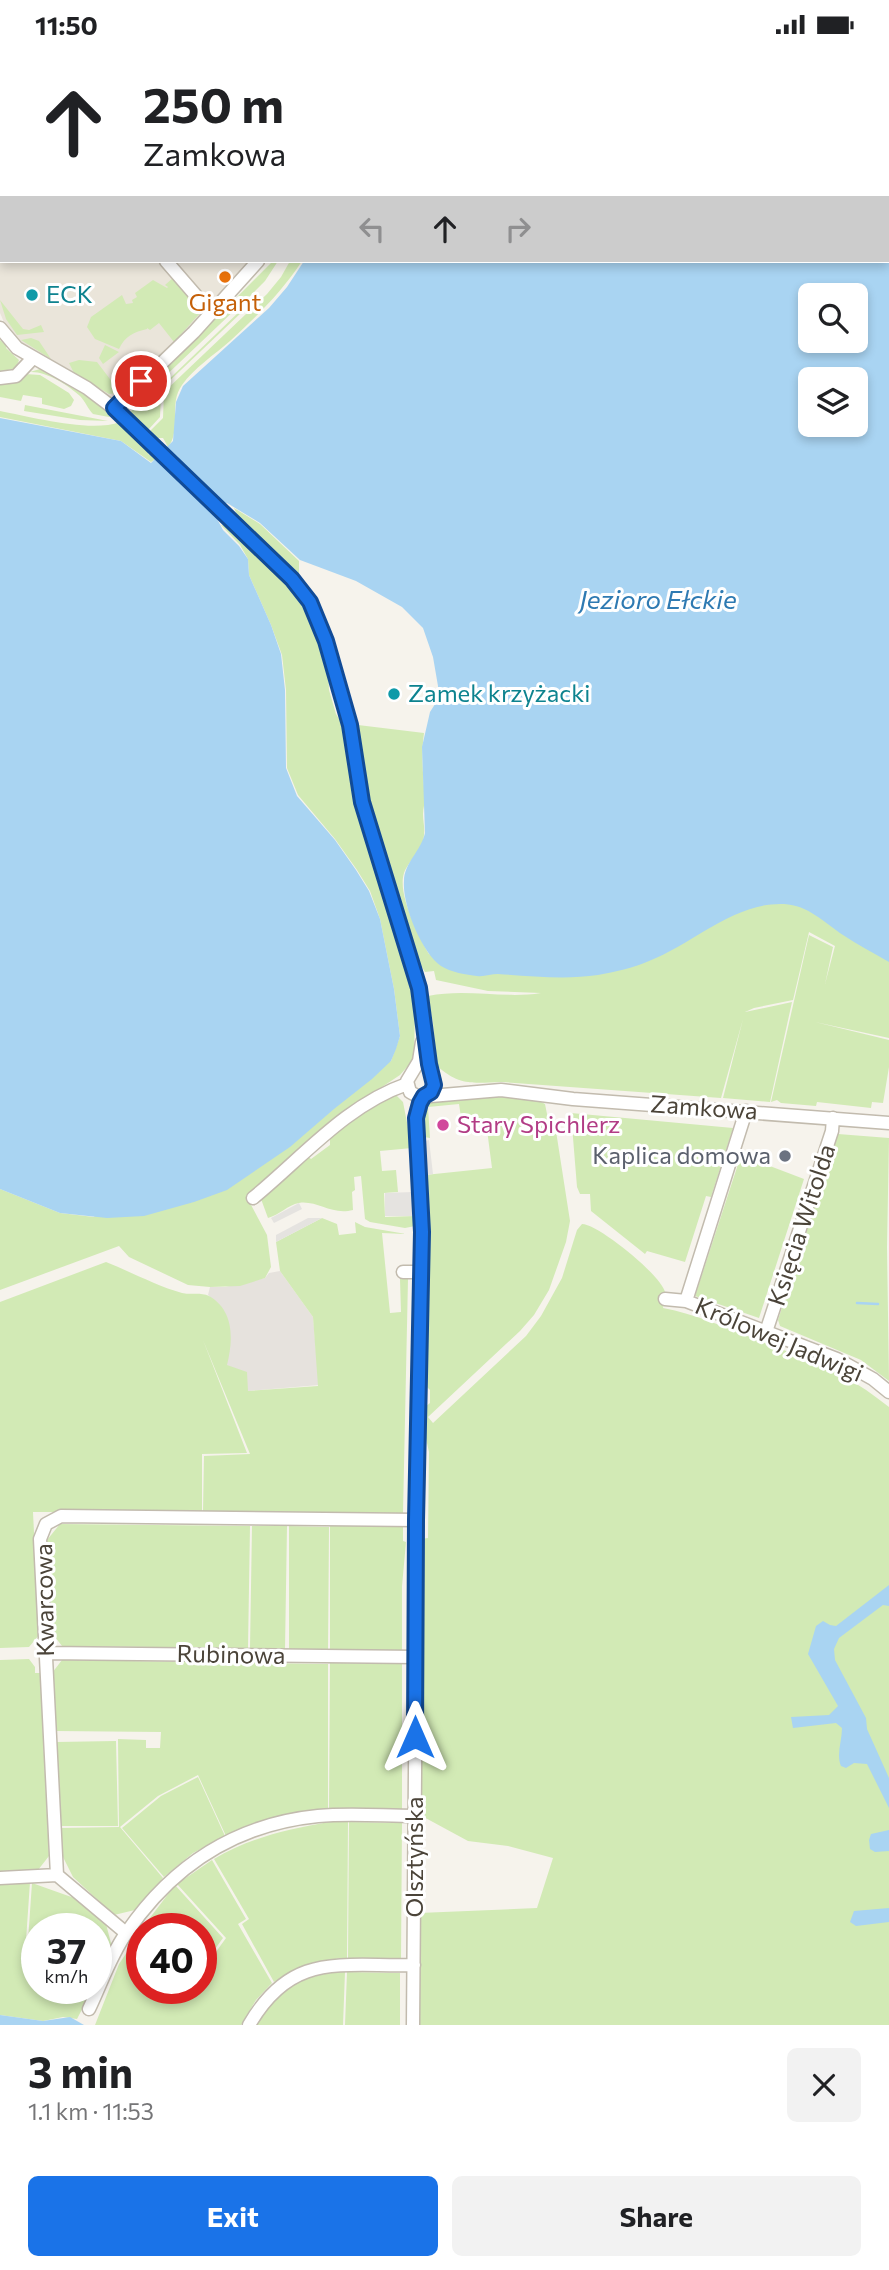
<!DOCTYPE html>
<html lang="en">
<head>
<meta charset="utf-8">
<style>
  body { margin:0; font-family:Commissioner,sans-serif; background:#f2f2f2; color:#202124; height:100vh; display:flex; flex-direction:column; font-size:26px; white-space:nowrap }
  * { box-sizing:border-box; margin:0 }
  p { font-size:23px; color:#757577 }
  .icon { flex:none; width:38px; height:38px; fill:none; stroke:currentColor; stroke-width:2; stroke-linecap:round; stroke-linejoin:round }
  .map { position:relative; height:1976px; overflow:hidden }
  .drawer { display:flex; flex-direction:column; background:#fff; flex:1 }
  .drawer>* { flex:none }
  .banner { position:absolute; left:0px; top:0px; width:889px; height:214px; box-shadow:0 4px 10px #0003; background:#fff; color:#202124; overflow:hidden }
  .buttons { position:absolute; left:798px; top:234px; display:grid; gap:14px }
  .buttons a { display:grid; place-items:center; width:70px; height:70px; border-radius:10px; background:#fff; box-shadow:0 4px 10px #0003; font-size:35px }
  .speed { position:absolute; left:21px; top:1864px; display:flex; gap:14px; font-size:35px; font-weight:700; text-align:center }
  .speed>* { display:grid; place-content:center; width:91px; height:91px; border-radius:50%; background:#fff; box-shadow:0 4px 10px #0003; line-height:1 }
  .speed small { font-size:18px; font-weight:400 }
  .speed .limit { border:10px solid #d22; background:#fff; color:#111 }
  .pin { position:absolute; display:grid; place-items:center; width:60px; height:60px; color:#fff; margin:-30px; border:4px solid #fff; border-radius:50%; box-shadow:0 2px 7px #0007 }
  .me { position:absolute; width:77px; margin:-38px; rotate:0deg; stroke-linejoin:round; filter:drop-shadow(0 0 5px #0008) }
  .turn { display:flex; align-items:center; gap:24px; height:147px; padding:0 28px; font-size:32px }
  .turn .icon { width:91px; height:91px; stroke-width:2.5 }
  .turn b { display:block; font-size:49px; line-height:60px }
  .lanes { display:flex; align-items:center; height:66px; padding:0 28px; background:#0003; justify-content:center; gap:35px; direction:ltr }
  .lanes .off { opacity:.35 }
  .round { display:grid; place-items:center; flex:none; width:74px; height:74px; border-radius:10px; background:#f2f2f2 }
  .headline { display:flex; align-items:center; justify-content:space-between; height:119px; padding:0 28px }
  h1 { font-size:42px; font-weight:700; line-height:52px }
  .button { display:flex; gap:14px; margin-top:auto; padding:14px 28px }
  .button a { flex:1; height:80px; border-radius:10px; background:#1a73e8; color:#fff; font-size:28px; font-weight:700; line-height:80px; text-align:center }
  .button a+a { background:#f2f2f2; color:#202124 }
  .status { display:flex; justify-content:space-between; align-items:center; height:49px; padding:0 35px; background:#fff; direction:ltr }
  .status svg { height:19px; fill:currentColor }
  .map>svg:first-child { display:block }
</style>
</head>
<body>
<div class="status"><b>11:50</b><svg viewBox="0 0 49 12"><path d="M0 12V9h3v3zM5 12V6h3v6zM10 12V3h3v9zM15 12V0h3v12zM26 1h20v11H26zM47 4h2v5h-2z"/></svg></div>
<div class="map">
<svg width="889" height="1976" viewBox="0 0 889 1976">
  <rect width="100%" height="100%" fill="#f6f3ec"/>
  <!-- residential -->
  <path fill="#eae5da" d="M 0,0 L 221,0 L 219,2 L 2,2 L 2,175 L 0,176 Z
    M 0,209 L 2,212 L 162,212 L 201,257 L 204,266 L 117,349 L 110,349 L 17,292 L 7,280 L 0,264 Z
    M 170,212 L 252,212 L 211,256 Z"/>
  <!-- industrial -->
  <path fill="#e6e2dd" d="M 280,1222 L 313,1268 L 319,1336 L 248,1342 L 227,1316 L 219,1256 L 208,1246 L 210,1238 L 225,1238 L 265,1229 L 269,1224 Z"/>
  <!-- green -->
  <path fill="#d2eab5" d="M 273,212 L 278,212 L 265,232 L 242,255 L 236,249 Z
    M 290,212 L 302,212 C 281,244 258,266 230,292 C 214,306 194,319 182,336 C 168,355 182,381 168,398 L 163,389 L 156,389 L 150,382 L 163,369 L 164,343 L 267,245 L 281,228 Z
    M 174,228 L 202,262 L 174,293 L 159,274 L 150,281 L 147,279 L 147,280 C 134,283 125,287 119,300 L 95,290 L 87,278 L 91,268 L 122,246 L 126,255 L 133,254 L 132,251 L 137,248 L 135,244 L 153,231 L 167,239 L 168,238 L 165,236 Z
    M 230,247 L 239,257 L 158,334 L 132,351 L 130,348 Z
    M 0,251 L 23,280 L 29,281 L 41,276 L 44,283 L 17,286 L 6,270 Z
    M 242,260 L 243,262 L 161,340 L 139,351 L 165,334 Z
    M 31,289 L 39,292 L 51,310 L 21,291 Z
    M 0,291 L 7,297 L 6,299 L 19,311 L 16,319 L 0,323 Z
    M 105,296 L 119,303 L 103,315 L 99,309 Z
    M 79,311 L 97,313 L 116,338 L 118,344 L 109,345 L 74,324 L 69,314 Z
    M 40,320 L 88,348 L 114,366 L 109,368 L 93,365 C 88,360 85,352 80,347 C 68,336 46,322 30,323 Z
    M 122,320 L 130,329 L 138,322 L 140,325 L 123,339 L 112,327 Z
    M 25,325 L 40,326 L 69,344 L 74,351 L 71,357 L 64,360 L 42,355 L 42,349 L 23,346 L 21,352 L 0,348 L 0,333 Z
    M 161,345 L 160,368 L 148,381 L 130,363 L 140,355 Z
    M 25,356 L 108,372 L 80,371 L 24,362 Z
    M 0,362 C 32,368 91,384 120,373 L 148,398 L 148,405 L 157,409 L 151,413 L 121,392 L 0,368 Z
    M 234,459 L 260,475 L 299,512 L 299,551 L 312,574 L 328,620 L 329,641 L 336,665 L 344,678 L 353,749 L 409,930 L 415,959 L 414,1010 L 400,1026 L 361,1052 L 251,1145 L 250,1154 L 267,1186 L 271,1218 L 265,1229 L 240,1237 L 210,1238 L 188,1236 L 129,1208 L 119,1197 L 0,1241 L 0,1140 L 60,1164 L 94,1168 L 104,1154 L 391,1012 L 400,987 L 394,940 L 380,870 L 370,842 L 357,821 L 335,790 L 298,746 L 287,719 L 286,641 L 282,606 L 271,576 L 249,526 L 248,510 L 240,496 L 221,476 L 228,477 L 237,466 Z
    M 358,676 L 424,684 C 421,706 423,726 425,749 C 425,754 423,759 423,765 C 423,772 425,779 424,786 C 423,801 409,811 404,824 C 397,845 419,887 429,905 L 452,913 L 736,843 L 889,846 L 889,989 L 815,973 L 889,991 L 889,1018 L 883,1054 L 872,1053 L 871,1059 L 817,1053 L 816,1057 L 781,1054 L 777,1051 L 771,1053 L 809,886 L 833,898 L 825,935 L 835,897 L 809,883 L 793,951 L 754,959 L 745,963 L 792,953 L 770,1053 L 723,1049 L 743,970 L 721,1049 L 502,1033 C 472,1034 460,1037 437,1017 L 433,974 L 428,947 C 466,939 504,950 541,944 L 488,942 L 436,931 L 434,922 L 425,923 L 417,910 L 365,744 Z
    M 396,1046 L 403,1053 L 412,1099 L 380,1102 L 382,1122 L 396,1121 L 398,1143 L 384,1144 L 385,1168 L 416,1167 L 415,1177 L 405,1179 L 370,1173 L 365,1170 L 361,1127 L 354,1128 L 355,1141 L 352,1143 L 353,1161 C 332,1167 317,1151 299,1154 C 288,1156 279,1166 268,1169 L 261,1150 L 265,1143 L 306,1106 L 311,1110 L 330,1096 L 330,1087 L 369,1057 Z
    M 494,1048 C 509,1048 532,1047 545,1055 L 550,1080 L 556,1082 L 570,1172 L 566,1193 L 549,1241 L 534,1266 L 520,1282 L 428,1368 L 433,1374 L 526,1287 L 541,1267 L 562,1229 L 577,1181 L 582,1175 C 598,1175 661,1226 665,1243 C 666,1247 664,1255 663,1259 C 695,1265 724,1278 755,1290 C 807,1310 845,1322 889,1358 L 889,1976 L 417,1976 L 419,1864 L 537,1859 L 553,1809 L 508,1797 L 468,1792 L 420,1766 L 421,1490 L 428,1489 L 429,1403 L 425,1385 L 425,1358 L 430,1354 L 430,1341 L 426,1337 L 428,1237 L 425,1236 L 425,1126 L 492,1119 L 486,1073 L 462,1075 L 459,1055 L 428,1058 L 430,1089 L 424,1088 L 421,1063 L 427,1053 Z
    M 571,1064 L 733,1079 L 711,1148 L 706,1147 L 685,1213 L 647,1202 L 645,1205 L 591,1162 L 590,1145 L 580,1145 L 577,1138 Z
    M 838,1085 L 889,1089 L 887,1198 L 889,1332 L 861,1311 L 780,1277 L 778,1271 Z
    M 741,1106 L 804,1130 L 759,1269 L 695,1247 Z
    M 322,1169 L 337,1175 L 339,1186 L 356,1184 L 355,1173 L 365,1178 L 406,1185 L 382,1184 L 390,1264 L 401,1263 L 400,1230 L 408,1230 L 403,1464 L 203,1463 L 204,1407 L 250,1405 L 203,1291 L 247,1404 L 202,1405 L 202,1463 L 33,1463 L 39,1586 L 29,1598 L 0,1599 L 0,1253 L 106,1213 C 131,1223 157,1237 182,1244 C 191,1246 201,1243 209,1247 C 235,1262 233,1292 227,1316 L 247,1323 L 248,1342 L 318,1337 L 313,1268 L 280,1222 L 276,1193 Z
    M 60,1475 L 250,1477 L 248,1599 L 62,1597 L 52,1584 L 47,1491 Z
    M 252,1477 L 287,1477 L 285,1600 L 250,1599 Z
    M 289,1477 L 329,1478 L 328,1602 L 289,1601 Z
    M 330,1477 L 403,1477 L 403,1492 L 406,1493 L 402,1537 L 402,1601 L 330,1601 Z
    M 29,1610 L 35,1618 L 35,1624 L 40,1624 L 49,1807 L 38,1821 L 0,1823 L 0,1611 Z
    M 62,1611 L 328,1615 L 328,1759 L 260,1773 L 226,1787 L 198,1726 L 158,1747 L 120,1778 L 163,1829 L 139,1860 L 114,1866 L 73,1828 L 62,1806 L 61,1779 L 119,1778 L 118,1690 L 146,1691 L 146,1699 L 160,1699 L 161,1683 L 55,1682 L 52,1624 Z
    M 330,1614 L 402,1615 L 402,1761 L 329,1759 Z
    M 116,1692 L 118,1777 L 59,1777 L 56,1693 Z
    M 198,1728 L 225,1787 L 193,1804 L 164,1828 L 122,1779 L 161,1747 Z
    M 329,1773 L 348,1773 L 347,1909 C 319,1910 298,1920 274,1933 L 242,1875 L 249,1870 L 214,1810 C 248,1789 289,1780 329,1773 Z
    M 349,1773 L 402,1774 L 401,1910 L 348,1910 Z
    M 212,1811 L 246,1870 L 238,1875 L 272,1934 L 256,1951 L 241,1976 L 95,1976 L 119,1915 L 142,1881 L 142,1939 L 201,1939 L 201,1910 L 208,1914 L 226,1889 L 177,1835 Z
    M 30,1833 L 25,1906 L 37,1910 L 37,1939 L 93,1939 L 77,1970 L 63,1968 L 43,1972 L 0,1966 L 0,1835 Z
    M 32,1834 L 77,1850 L 106,1875 L 112,1898 L 96,1933 L 96,1880 L 37,1880 L 37,1909 L 27,1906 Z
    M 175,1836 L 223,1889 L 207,1911 L 201,1907 L 201,1880 L 155,1879 L 146,1874 Z
    M 345,1923 L 343,1976 L 256,1976 C 263,1967 269,1957 277,1948 C 292,1932 322,1923 345,1923 Z
    M 347,1923 L 400,1924 L 400,1976 L 345,1976 Z"/>
  <!-- parking -->
  <path fill="#e5e3e0" d="M 429,1091 L 433,1125 L 427,1126 L 424,1092 Z
    M 413,1143 L 414,1167 L 385,1167 L 385,1144 Z
    M 299,1154 L 302,1160 L 274,1174 L 271,1169 Z
    M 308,1169 L 322,1169 L 276,1193 L 276,1186 Z"/>
  <!-- water -->
  <path fill="#a9d4f2" fill-rule="evenodd" d="M 486,0 L 889,0 L 889,913 C 874,904 858,896 843,886 C 825,874 808,856 784,855 C 734,853 693,895 649,912 C 633,919 615,923 598,926 C 565,931 530,927 498,925 C 491,925 484,928 477,927 C 467,926 450,923 441,917 C 422,904 402,856 404,832 C 404,814 421,802 425,784 L 422,698 L 430,663 L 437,652 L 438,637 L 433,608 L 423,579 L 402,558 L 356,532 L 300,511 L 260,474 L 227,454 L 219,456 L 216,468 L 223,481 L 239,497 L 248,510 L 249,526 L 271,576 L 281,605 L 285,641 L 286,719 L 297,747 L 335,791 L 356,821 L 369,842 L 380,870 L 394,940 L 400,987 L 396,1000 L 391,1012 L 372,1030 L 334,1060 L 290,1098 L 227,1141 L 194,1153 L 144,1167 L 107,1169 L 60,1164 L 0,1140 L 0,369 L 121,392 L 151,414 L 173,392 L 176,353 L 183,337 L 269,259 L 287,238 L 304,212 L 887,212 L 887,2 L 485,2 ZM 810,247 L 856,247 L 856,292 L 810,292 ZM 810,331 L 856,331 L 856,376 L 810,376 Z
    M 889,1536 L 889,1557 L 883,1556 L 839,1589 L 834,1600 L 835,1611 L 866,1669 L 867,1680 L 889,1729 L 889,1759 L 867,1715 L 854,1714 L 846,1719 L 841,1717 C 836,1705 842,1692 842,1679 L 836,1674 L 793,1679 L 791,1668 L 829,1666 L 838,1657 L 808,1605 L 816,1577 L 823,1572 L 830,1576 L 836,1577 Z
    M 889,1781 L 889,1802 L 875,1803 L 870,1800 L 869,1791 L 871,1785 Z
    M 889,1859 L 889,1873 L 856,1877 L 850,1873 L 854,1862 Z
    M 0,1966 L 43,1972 L 70,1968 L 84,1976 L 0,1976 Z"/>
  <g fill="none" stroke-linecap="round" stroke-linejoin="round">
    <!-- stream -->
    <path stroke="#a9d4f2" stroke-width="2.5" d="M 857,1254 L 878,1255"/>
    <!-- minor casing -->
    <g stroke="#c2bbae" stroke-width="15">
      <path id="minor" d="M 226,2 L 227,0
        M 244,2 L 245,0
        M 358,2 L 359,0
        M 0,122 L 2,126
        M 0,185 L 2,184
        M 0,204 L 2,204
        M 166,212 L 211,264
        M 0,279 L 17,299 L 87,339 L 120,364 L 262,500 L 291,530 L 310,553 L 326,591 L 338,632 L 350,676 L 362,753 L 419,939 L 429,1015 L 434,1031 L 433,1040 L 428,1046
        M 0,329 L 16,327 L 33,309
        M 115,359 L 194,283 L 258,212
        M 422,993 L 419,1012 L 407,1032 L 410,1043 L 419,1048 L 501,1041 L 573,1050 L 889,1074
        M 253,1149 C 302,1109 346,1056 407,1035
        M 403,1223 L 421,1223
        M 665,1250 L 686,1252 L 837,1310 L 873,1330 L 889,1343
        M 686,1252 L 746,1062
        M 766,1283 L 832,1082 L 833,1069
        M 46,1604 L 416,1608
        M 0,1829 L 57,1826
        M 126,1884 L 57,1826 L 40,1490 L 46,1475 L 61,1467 L 417,1471
        M 89,1960 C 101,1935 111,1905 127,1883 C 173,1816 237,1775 318,1767 C 351,1764 383,1767 415,1767
        M 249,1976 C 292,1902 340,1918 414,1916
        M 413,1976 L 417,1471 L 422,1183 L 417,1069 L 420,1054 L 424,1047"/>
    </g>
    <!-- minor -->
    <use href="#minor" stroke="#fff" stroke-width="12"/>
  </g>
  <g fill="none" stroke-linecap="round" stroke-linejoin="round">
    <!-- route casing -->
    <g stroke="#114b97" stroke-width="18">
      <path id="route" d="M 141,332 L 114,359 L 292,530 L 310,553 L 326,592 L 350,676 L 362,753 L 419,939 L 429,1015 L 434,1036 L 431,1043 L 424,1047 L 420,1054 L 416,1069 L 422,1183 L 416,1471 L 415,1688"/>
    </g>
    <!-- route -->
    <use href="#route" stroke="#1a73e8" stroke-width="12"/>
  </g>
  <!-- markers -->
  <circle fill="#e8710a" stroke="#fff" stroke-width="2.5" cx="225" cy="228" r="7"/>
  <g fill="#0f9aa8" stroke="#fff" stroke-width="2.5">
    <circle cx="32" cy="246" r="7"/>
    <circle cx="394" cy="645" r="7"/>
  </g>
  <circle fill="#d1479c" stroke="#fff" stroke-width="2.5" cx="443" cy="1076" r="7"/>
  <circle fill="#6b7280" stroke="#fff" stroke-width="2.5" cx="785" cy="1107" r="7"/>
  <g text-anchor="middle" stroke-width="6" stroke-linejoin="round" paint-order="stroke">
    <!-- culture labels -->
    <g font-size="24" fill="#0d838f" stroke="#fff" text-anchor="start">
      <text x="46" y="254">ECK</text>
      <text x="408" y="653">Zamek krzyżacki</text>
    </g>
    <!-- food labels -->
    <g font-size="24" fill="#c56008" stroke="#fff">
      <text x="225" y="262">Gigant</text>
    </g>
    <!-- street labels -->
    <g font-size="24" fill="#4b4439" stroke="#fff">
      <text transform="translate(704 1059) rotate(4)" y="8">Zamkowa</text>
      <text transform="translate(802 1176) rotate(-72)" y="8">Księcia Witolda</text>
      <text transform="translate(779 1291) rotate(23)" y="8">Królowej Jadwigi</text>
      <text transform="translate(45 1551) rotate(-91)" y="8">Kwarcowa</text>
      <text transform="translate(231 1606) rotate(1)" y="8">Rubinowa</text>
      <text transform="translate(415 1808) rotate(-90)" y="8">Olsztyńska</text>
    </g>
    <!-- hotel labels -->
    <g font-size="24" fill="#b23c85" stroke="#fff" text-anchor="start">
      <text x="457" y="1084">Stary Spichlerz</text>
    </g>
    <!-- worship labels -->
    <g font-size="24" fill="#5b616d" stroke="#fff" text-anchor="end">
      <text x="771" y="1115">Kaplica domowa</text>
    </g>
    <!-- water labels -->
    <g font-size="26" font-style="italic" fill="#2e7ab2" stroke="#fff">
      <text x="658" y="560">Jezioro Ełckie</text>
    </g>
  </g>
</svg>
<div class="buttons">
<a><svg class="icon" aria-label="search" viewBox="0 0 24 24"><circle cx="10" cy="10" r="6"/><path d="M15 15l6 6"/></svg></a>
<a><svg class="icon" aria-label="layers" viewBox="0 0 24 24"><path d="M12 4l9 5-9 5-9-5zM3 14l9 5 9-5"/></svg></a>
</div>
<div class="speed"><div>37<small>km/h</small></div><div class="limit">40</div></div>
<div class="pin" style="left:141px;top:332px;background:#d93025"><svg class="icon" aria-label="arrive" viewBox="0 0 24 24"><path d="M6 21V4h12l-3 4 3 4H6"/></svg></div>
<svg class="me" style="left:415px;top:1688px" viewBox="-20 -20 40 40"><path d="M0-17L14 15 0 8-14 15z" fill="#1a73e8" stroke="#fff" stroke-width="4"/></svg>
<div class="banner">
<div class="turn"><svg class="icon" aria-label="ahead" viewBox="0 0 24 24"><path d="M12 20V5M6 11l6-6 6 6"/></svg><div><b>250 m</b>Zamkowa</div></div>
<div class="lanes"><svg class="icon off" aria-label="left" viewBox="0 0 24 24"><path d="M17 20v-9H6M10 6l-5 5 5 5"/></svg><svg class="icon" aria-label="ahead" viewBox="0 0 24 24"><path d="M12 20V5M6 11l6-6 6 6"/></svg><svg class="icon off" aria-label="right" viewBox="0 0 24 24"><path d="M7 20v-9h11M14 6l5 5-5 5"/></svg></div>
</div>
</div>
<section class="drawer">
<div class="headline"><div><h1>3 min</h1><p>1.1 km · 11:53</p></div><a class="round"><svg class="icon" aria-label="close" viewBox="0 0 24 24"><path d="M6 6l12 12M18 6L6 18"/></svg></a></div>
<div class="button"><a>Exit</a><a>Share</a></div>
</section>
</body>
</html>
